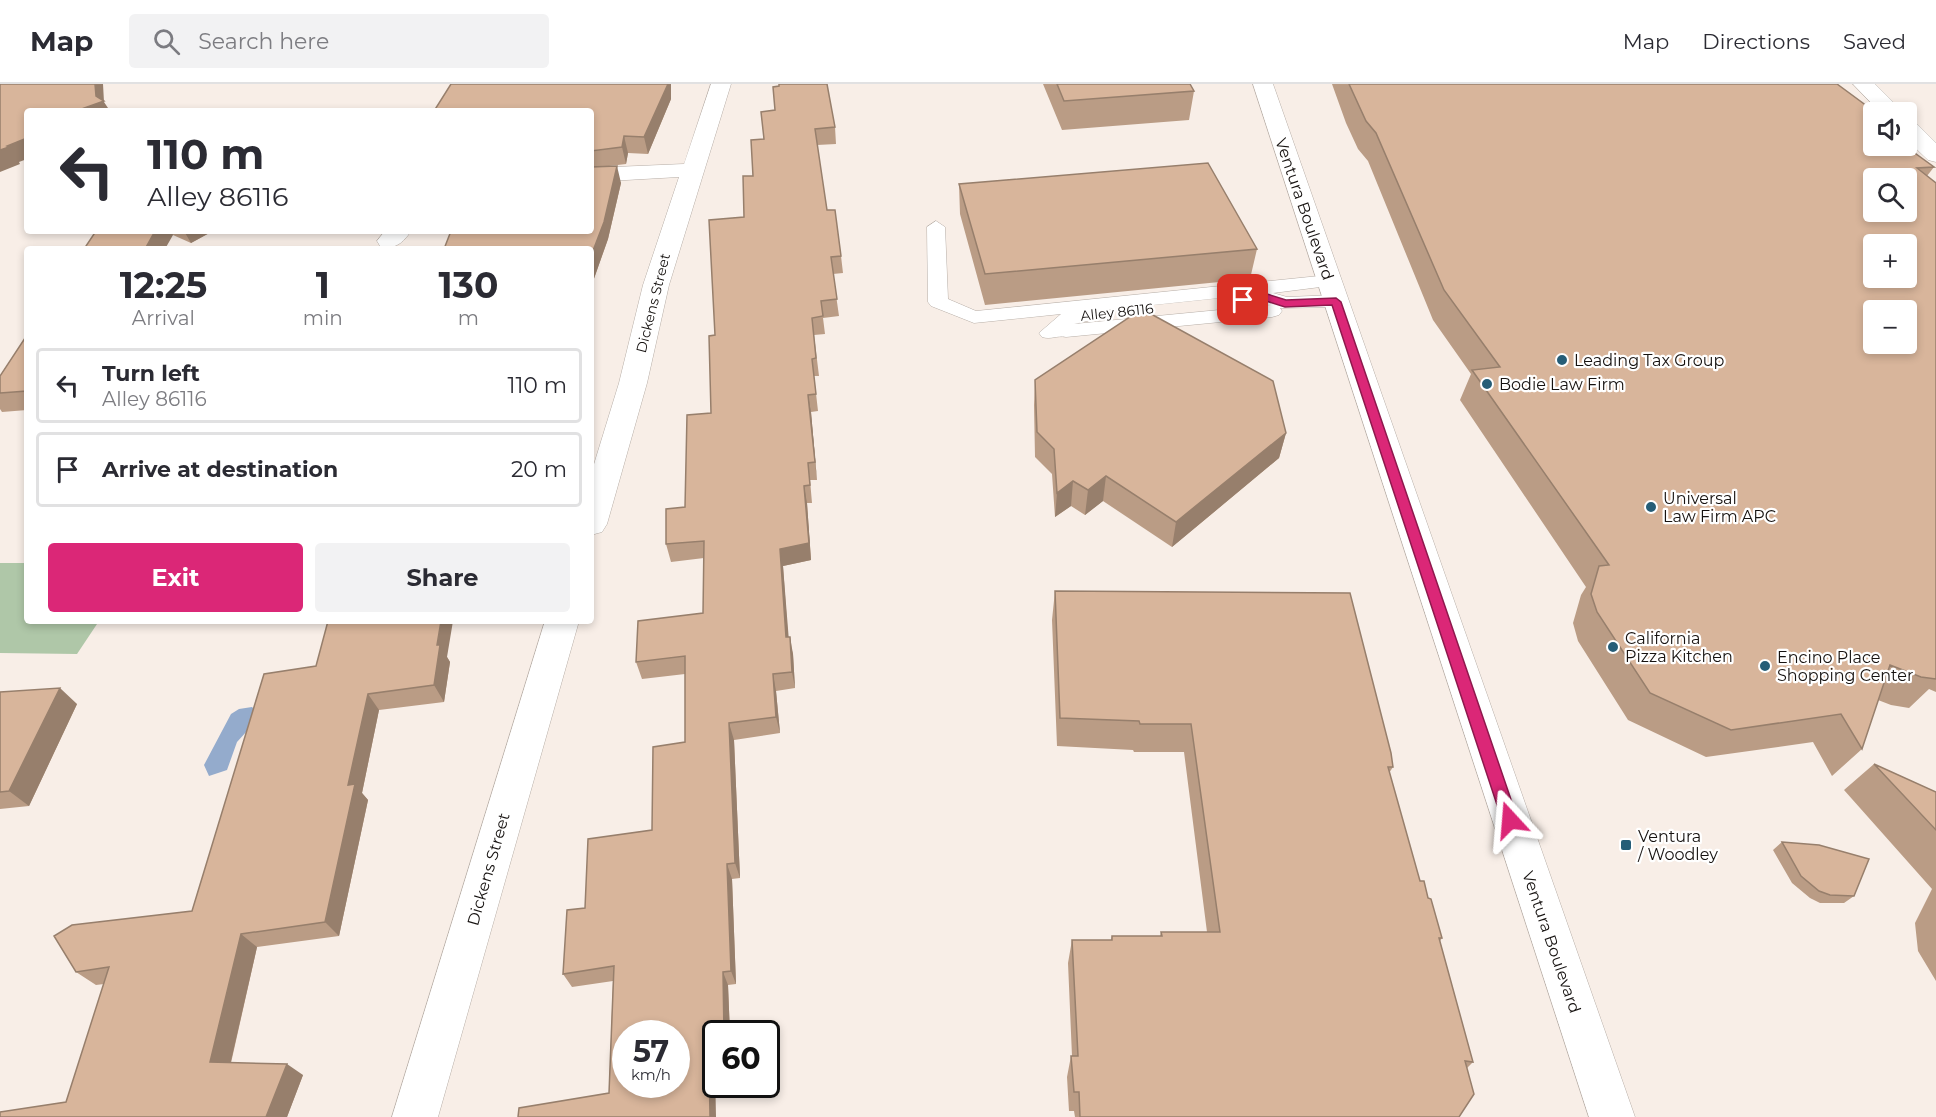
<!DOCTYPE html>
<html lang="en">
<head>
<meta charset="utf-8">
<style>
  body { margin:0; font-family:Montserrat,sans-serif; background:#f2f2f3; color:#2b2b33; height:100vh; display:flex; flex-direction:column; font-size:22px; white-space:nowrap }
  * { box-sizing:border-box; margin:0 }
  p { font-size:20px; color:#7c7c81 }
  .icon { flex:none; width:33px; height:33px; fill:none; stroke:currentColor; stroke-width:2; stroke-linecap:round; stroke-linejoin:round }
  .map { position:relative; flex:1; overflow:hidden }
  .drawer { position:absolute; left:24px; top:162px; width:570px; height:378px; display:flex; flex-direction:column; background:#fff; border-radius:6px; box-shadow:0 3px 9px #0003 }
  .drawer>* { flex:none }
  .banner { position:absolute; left:24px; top:24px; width:570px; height:126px; border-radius:6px; box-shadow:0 3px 9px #0003; background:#fff; color:#2b2b33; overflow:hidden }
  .controls { position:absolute; left:1863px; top:18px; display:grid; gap:12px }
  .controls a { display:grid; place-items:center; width:54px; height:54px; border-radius:6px; background:#fff; box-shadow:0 3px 9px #0003; font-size:30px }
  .speed { position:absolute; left:612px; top:936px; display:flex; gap:12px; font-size:30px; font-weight:700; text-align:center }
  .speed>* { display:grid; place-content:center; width:78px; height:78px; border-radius:50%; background:#fff; box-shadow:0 3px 9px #0003; line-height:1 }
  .speed small { font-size:15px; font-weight:400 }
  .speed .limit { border:3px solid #111; border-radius:9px; background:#fff; color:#111 }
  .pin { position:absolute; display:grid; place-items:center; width:51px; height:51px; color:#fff; margin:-26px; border-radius:12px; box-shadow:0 3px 9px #0006 }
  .me { position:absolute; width:66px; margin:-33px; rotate:341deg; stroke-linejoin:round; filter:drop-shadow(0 0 4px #0008) }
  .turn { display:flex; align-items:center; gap:21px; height:126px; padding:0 24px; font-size:27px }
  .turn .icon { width:78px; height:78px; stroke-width:2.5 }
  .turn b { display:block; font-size:42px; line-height:51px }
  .eta { display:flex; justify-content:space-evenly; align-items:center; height:102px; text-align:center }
  .eta b { font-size:36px; font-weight:700; line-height:42px }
  .button { display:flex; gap:12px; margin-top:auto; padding:12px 24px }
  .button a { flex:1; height:69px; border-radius:6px; background:#db2777; color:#fff; font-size:24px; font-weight:700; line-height:69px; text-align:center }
  .button a+a { background:#f2f2f3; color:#2b2b33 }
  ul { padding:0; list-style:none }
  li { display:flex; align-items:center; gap:18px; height:75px; margin:0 12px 9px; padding:0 12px; border:3px solid #e1e1e2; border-radius:6px }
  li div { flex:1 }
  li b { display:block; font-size:22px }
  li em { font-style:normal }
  header { display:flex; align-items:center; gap:36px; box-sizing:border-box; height:84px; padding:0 30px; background:#fff; border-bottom:2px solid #e1e1e2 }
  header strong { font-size:28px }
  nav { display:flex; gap:33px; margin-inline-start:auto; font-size:21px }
  .search { width:420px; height:54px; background:#f2f2f3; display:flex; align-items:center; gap:15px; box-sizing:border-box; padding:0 21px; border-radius:6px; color:#7c7c81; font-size:22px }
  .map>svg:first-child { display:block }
</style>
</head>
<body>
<header>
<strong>Map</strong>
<div class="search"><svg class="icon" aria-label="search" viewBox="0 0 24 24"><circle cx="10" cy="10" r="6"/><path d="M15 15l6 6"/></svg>Search here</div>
<nav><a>Map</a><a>Directions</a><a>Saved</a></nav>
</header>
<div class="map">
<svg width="1936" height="1033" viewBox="0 0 1936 1033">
  <rect width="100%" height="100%" fill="#f8eee7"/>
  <!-- green -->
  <path fill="#afc7a8" d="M 0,479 L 27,479 L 27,537 L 99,537 L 77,570 L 0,569 Z"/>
  <!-- water -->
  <path fill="#94abcc" d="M 252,623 L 257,628 L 247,647 L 237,658 L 227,686 L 209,692 L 204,681 L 231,630 L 239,625 Z"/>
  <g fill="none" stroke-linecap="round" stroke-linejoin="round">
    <!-- lane casing -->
    <g stroke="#b7aea7" stroke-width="1">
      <path id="lane" d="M 936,137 L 945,143 L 948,215 L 976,227 L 1329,191 L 1336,193 L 1339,197 L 1336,201 L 1273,209 L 1287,213 L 1336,211 L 1343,213 L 1346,217 L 1343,221 L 1336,223 L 1280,224 L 1282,227 L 1279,231 L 1272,233 L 1066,253 C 1057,251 1051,256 1042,253 L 1039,249 L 1061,230 L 974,239 L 931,222 L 928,218 L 927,143 ZM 1239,212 L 1237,215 L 1240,219 L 1271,221 L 1074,240 L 1096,235 L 1099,231 L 1096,227 Z"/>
    </g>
    <!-- street casing -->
    <g stroke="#b7aea7" stroke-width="1">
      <path id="street" d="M 711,0 L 731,0 L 669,201 L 647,299 L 607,440 L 602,448 L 591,451 L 591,390 L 619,299 L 643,201 L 679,93 L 591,98 L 591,84 L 684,80 Z
        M 1853,0 L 1875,0 L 1903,28 L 1880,28 Z
        M 1906,36 L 1914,37 L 1936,59 L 1936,78 L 1928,76 L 1906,55 Z
        M 385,147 L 411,147 C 403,159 395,166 380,162 L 377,157 Z
        M 545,537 L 579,537 L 438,1033 L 392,1033 Z"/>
    </g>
    <!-- primary casing -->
    <g stroke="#b7aea7" stroke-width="1">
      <path id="primary" d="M 1253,0 L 1273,0 L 1635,1033 L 1589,1033 Z"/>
    </g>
    <!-- lane -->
    <use href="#lane" fill="#fff" fill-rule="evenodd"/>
    <!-- street -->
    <use href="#street" fill="#fff" fill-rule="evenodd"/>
    <!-- primary -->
    <use href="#primary" fill="#fff" fill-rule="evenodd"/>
  </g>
  <!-- wall -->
  <path fill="#ba9c85" d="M 1043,0 L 1190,0 L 1194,7 L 1189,36 L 1062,46 Z
    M 1332,0 L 1837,0 L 1874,28 L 1874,62 L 1934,83 L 1927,92 L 1936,99 L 1936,608 L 1929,605 L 1909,624 L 1891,621 L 1878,616 L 1862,665 L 1832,692 L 1813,658 L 1706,673 L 1628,636 L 1578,557 L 1573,539 L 1581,511 L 1586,503 L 1460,316 L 1471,290 L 1433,236 L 1368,77 L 1358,65 L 1346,39 Z
    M 671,15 L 648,70 L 628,69 L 626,80 L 609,82 L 621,99 L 608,155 L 591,203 L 591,27 Z
    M 761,28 L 835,43 L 836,60 L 817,61 L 827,126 L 841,172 L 843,189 L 833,190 L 839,232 L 823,234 L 825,250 L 814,251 L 819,292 L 814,292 L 818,327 L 811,328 L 817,396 L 810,396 L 812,419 L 807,419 L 811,476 L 783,482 L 788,553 L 793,570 L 795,604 L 776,607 L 780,649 L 734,656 L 740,794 L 732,795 L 736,900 L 728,901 L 730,950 L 716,950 L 715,985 L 609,1009 L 613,897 L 572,903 L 563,890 L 585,824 L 652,746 L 685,658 L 685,590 L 642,595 L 636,578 L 703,529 L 704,474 L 671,478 L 666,460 L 685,423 L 711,329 L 715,251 L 744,133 L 753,92 L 764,55 Z
    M 959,100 L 1257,165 L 1250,195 L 985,221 L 960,130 Z
    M 96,147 L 213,147 L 191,159 L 173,151 Z
    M 27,251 L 27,326 L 2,328 L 0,325 L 0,292 Z
    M 1035,296 L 1286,349 L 1279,374 L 1172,463 L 1103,417 L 1085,431 L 1071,422 L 1055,433 L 1052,390 L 1035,373 L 1034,321 Z
    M 1055,507 L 1393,683 L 1389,689 L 1420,797 L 1428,814 L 1442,854 L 1440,857 L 1473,978 L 1467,984 L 1459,1033 L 1075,1033 L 1074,1027 L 1069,1027 L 1067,993 L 1071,972 L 1072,972 L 1068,879 L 1072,856 L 1111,856 L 1112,852 L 1160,852 L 1161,848 L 1207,848 L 1184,668 L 1134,668 L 1133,666 L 1057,662 L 1052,536 Z
    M 447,573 L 450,578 L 444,618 L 379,626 L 362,709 L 368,716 L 339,852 L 257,863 L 231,979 L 303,991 L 287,1033 L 0,1033 L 66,1018 L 104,900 L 96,901 L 76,888 L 192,827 L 264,590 Z
    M 0,608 L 77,620 L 29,722 L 0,725 Z
    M 1874,680 L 1936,708 L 1936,897 L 1918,867 L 1915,839 L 1932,805 L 1844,706 Z
    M 1782,758 L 1854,812 L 1844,819 L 1820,819 L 1810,814 L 1792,799 L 1773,766 Z"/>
  <!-- shaded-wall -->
  <path fill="#977f6c" d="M 95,0 L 103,0 L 104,18 L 110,27 L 76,27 L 96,12 Z
    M 668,0 L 671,0 L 671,15 L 648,70 L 644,53 Z
    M 624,52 L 628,69 L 626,80 L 622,63 Z
    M 27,54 L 27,75 L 19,78 L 20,80 L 0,88 L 0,66 L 7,62 Z
    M 617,82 L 621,99 L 608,155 L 591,203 L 591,172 Z
    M 155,147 L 171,147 L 173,151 L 165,165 L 145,165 Z
    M 184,147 L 213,147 L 191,159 Z
    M 808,311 L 811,328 L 817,396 L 815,378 Z
    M 1286,349 L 1279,374 L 1172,463 L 1176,438 Z
    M 1106,392 L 1103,417 L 1085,431 L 1088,406 Z
    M 1073,397 L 1071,422 L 1055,433 L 1057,409 Z
    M 804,402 L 807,419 L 811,476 L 783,482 L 790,570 L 786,553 L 780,465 Z
    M 441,537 L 453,537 L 447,573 L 450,578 L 444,618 L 434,601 L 437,561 Z
    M 790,553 L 793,570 L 795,604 L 792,588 Z
    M 773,590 L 776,607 L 780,649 L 776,633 Z
    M 60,604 L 77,620 L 29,722 L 9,707 Z
    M 368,610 L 379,626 L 362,709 L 368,716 L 339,852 L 325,838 L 348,701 Z
    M 729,639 L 734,656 L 740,794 L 735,779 Z
    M 727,780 L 732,795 L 736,900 L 731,887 Z
    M 241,850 L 257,863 L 228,990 L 210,978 Z
    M 723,888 L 728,901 L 730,950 L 724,950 Z
    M 709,974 L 715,985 L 716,1033 L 710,1033 Z
    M 287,980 L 303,991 L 287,1033 L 266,1033 Z"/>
  <!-- building -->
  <path fill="#d8b59b" stroke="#977f6c" stroke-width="1.5" fill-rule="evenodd" d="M 0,0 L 95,0 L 96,12 L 104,17 L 76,27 L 27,27 L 27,54 L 7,62 L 9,63 L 0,66 Z
    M 451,0 L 668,0 L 644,53 L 624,52 L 622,63 L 591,67 L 591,27 L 434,27 Z
    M 779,0 L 827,0 L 835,43 L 815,45 L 827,126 L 835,126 L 841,172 L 831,173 L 837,215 L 821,217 L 823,232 L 812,234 L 816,274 L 812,275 L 816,310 L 808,311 L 815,378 L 808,379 L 810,401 L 804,402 L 809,459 L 780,465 L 786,553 L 790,553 L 792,588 L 773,590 L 776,633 L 729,639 L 735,779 L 727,780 L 731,887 L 723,888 L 724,950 L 716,950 L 716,973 L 709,974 L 710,1033 L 518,1033 L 519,1024 L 609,1009 L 614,882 L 563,890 L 567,826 L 585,824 L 588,755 L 652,746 L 653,663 L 685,658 L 685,572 L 636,578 L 638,537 L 703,529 L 704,457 L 666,460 L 666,425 L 685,423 L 687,331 L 711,329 L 709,252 L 715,251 L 709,136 L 744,133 L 743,92 L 753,92 L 751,56 L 764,55 L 761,28 L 775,26 L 773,3 L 779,2 ZM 626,950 L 676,950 L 676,1000 L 626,1000 Z
    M 1057,0 L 1190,0 L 1194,7 L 1064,17 Z
    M 1349,0 L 1837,0 L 1875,28 L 1874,28 L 1874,35 L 1869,36 L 1874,39 L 1874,62 L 1905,62 L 1934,83 L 1917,84 L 1936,99 L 1936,595 L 1921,593 L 1890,581 L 1862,665 L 1841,630 L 1731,646 L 1650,609 L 1597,528 L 1591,510 L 1599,482 L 1609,481 L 1472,286 L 1500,283 L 1444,206 L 1376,49 L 1366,37 ZM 1874,94 L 1906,94 L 1906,128 L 1874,128 ZM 1874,160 L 1906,160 L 1906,194 L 1874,194 ZM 1874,226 L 1906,226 L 1906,260 L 1874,260 Z
    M 1208,79 L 1257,165 L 985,190 L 959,100 Z
    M 617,82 L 604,138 L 591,172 L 591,165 L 444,165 L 451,147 L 591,147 L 591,83 Z
    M 96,147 L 155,147 L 145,165 L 84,165 Z
    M 1142,225 L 1273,297 L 1286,349 L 1176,438 L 1106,392 L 1088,406 L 1073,397 L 1057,409 L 1054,365 L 1037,348 L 1035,296 Z
    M 27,251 L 27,307 L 0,309 L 0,292 Z
    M 1055,507 L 1350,509 L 1391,669 L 1393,683 L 1388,683 L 1420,797 L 1424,797 L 1428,814 L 1431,815 L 1442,854 L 1439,854 L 1473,978 L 1465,977 L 1474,1010 L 1459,1033 L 1080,1033 L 1079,1008 L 1074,1008 L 1071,972 L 1078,972 L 1072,856 L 1112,856 L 1112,852 L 1162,852 L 1161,848 L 1220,848 L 1191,640 L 1140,640 L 1139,637 L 1060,634 Z
    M 328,537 L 441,537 L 437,561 L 440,561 L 434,601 L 368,610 L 348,701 L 355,700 L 325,838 L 241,850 L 210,978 L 287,980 L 266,1033 L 0,1033 L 0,1028 L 66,1018 L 109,883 L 76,888 L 54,852 L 72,841 L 192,827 L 264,590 L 316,582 Z
    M 60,604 L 9,707 L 0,708 L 0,608 Z
    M 1874,680 L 1936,708 L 1936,746 Z
    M 1782,758 L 1819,761 L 1869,775 L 1854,812 L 1830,811 L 1819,807 L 1801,792 Z"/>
  <!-- route -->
  <path fill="#db2777" stroke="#8e194d" stroke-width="1.5" d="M 1267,210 L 1286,216 L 1336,214 L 1341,218 L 1518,736 L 1516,741 L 1510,743 L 1505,741 L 1502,736 L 1332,221 L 1285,223 L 1266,217 L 1243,219 L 1238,216 L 1243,213 Z"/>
  <!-- markers -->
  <g fill="#255d77" stroke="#fff" stroke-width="2">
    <circle cx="1562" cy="276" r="6"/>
    <circle cx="1487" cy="300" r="6"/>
    <circle cx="1651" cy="423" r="6"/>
    <circle cx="1613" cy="563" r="6"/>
    <circle cx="1765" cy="582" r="6"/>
    <rect x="1620" y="755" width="12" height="12" rx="3"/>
  </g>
  <g text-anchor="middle" stroke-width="4.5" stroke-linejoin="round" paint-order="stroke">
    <!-- far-street labels -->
    <g font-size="14" fill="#161210" stroke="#fff">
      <text transform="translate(653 219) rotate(-76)" y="5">Dickens Street</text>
      <text transform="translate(1117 228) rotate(-6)" y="5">Alley 86116</text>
    </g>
    <!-- street labels -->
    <g font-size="16" fill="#161210" stroke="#fff">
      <text transform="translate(1305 125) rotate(71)" y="6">Ventura Boulevard</text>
      <text transform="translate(488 785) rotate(-74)" y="6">Dickens Street</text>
      <text transform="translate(1552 858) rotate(71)" y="6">Ventura Boulevard</text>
    </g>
    <!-- poi labels -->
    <g font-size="16" fill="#161210" stroke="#fff" text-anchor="start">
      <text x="1574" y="282">Leading Tax Group</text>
      <text x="1499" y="306">Bodie Law Firm</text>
      <text x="1663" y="420">Universal<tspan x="1663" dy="18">Law Firm APC</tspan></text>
      <text x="1625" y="560">California<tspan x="1625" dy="18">Pizza Kitchen</tspan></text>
      <text x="1777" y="579">Encino Place<tspan x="1777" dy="18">Shopping Center</tspan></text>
      <text x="1638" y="758">Ventura<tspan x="1638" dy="18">/ Woodley</tspan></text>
    </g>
  </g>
</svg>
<div class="controls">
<a><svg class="icon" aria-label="sound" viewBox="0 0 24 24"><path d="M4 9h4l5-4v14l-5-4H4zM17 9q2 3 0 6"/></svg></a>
<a><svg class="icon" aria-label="search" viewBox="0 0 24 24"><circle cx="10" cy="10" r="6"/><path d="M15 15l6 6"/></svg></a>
<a>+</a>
<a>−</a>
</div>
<div class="speed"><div>57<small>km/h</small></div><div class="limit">60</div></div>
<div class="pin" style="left:1243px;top:216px;background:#d93025"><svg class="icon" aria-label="arrive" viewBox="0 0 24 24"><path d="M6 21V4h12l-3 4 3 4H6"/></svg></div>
<svg class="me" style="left:1510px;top:736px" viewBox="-20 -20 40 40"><path d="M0-17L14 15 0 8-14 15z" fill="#db2777" stroke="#fff" stroke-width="4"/></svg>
<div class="banner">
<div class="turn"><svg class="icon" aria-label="left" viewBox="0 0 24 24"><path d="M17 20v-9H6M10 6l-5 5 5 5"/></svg><div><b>110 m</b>Alley 86116</div></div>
</div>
<section class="drawer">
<div class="eta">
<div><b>12:25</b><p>Arrival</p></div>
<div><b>1</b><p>min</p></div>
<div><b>130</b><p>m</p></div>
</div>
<ul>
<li><svg class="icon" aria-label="left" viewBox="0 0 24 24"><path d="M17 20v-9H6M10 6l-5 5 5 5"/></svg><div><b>Turn left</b><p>Alley 86116</p></div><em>110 m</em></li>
<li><svg class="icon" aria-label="arrive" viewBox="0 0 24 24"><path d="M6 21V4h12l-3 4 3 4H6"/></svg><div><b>Arrive at destination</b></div><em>20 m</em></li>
</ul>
<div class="button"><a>Exit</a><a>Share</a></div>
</section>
</div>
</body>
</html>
